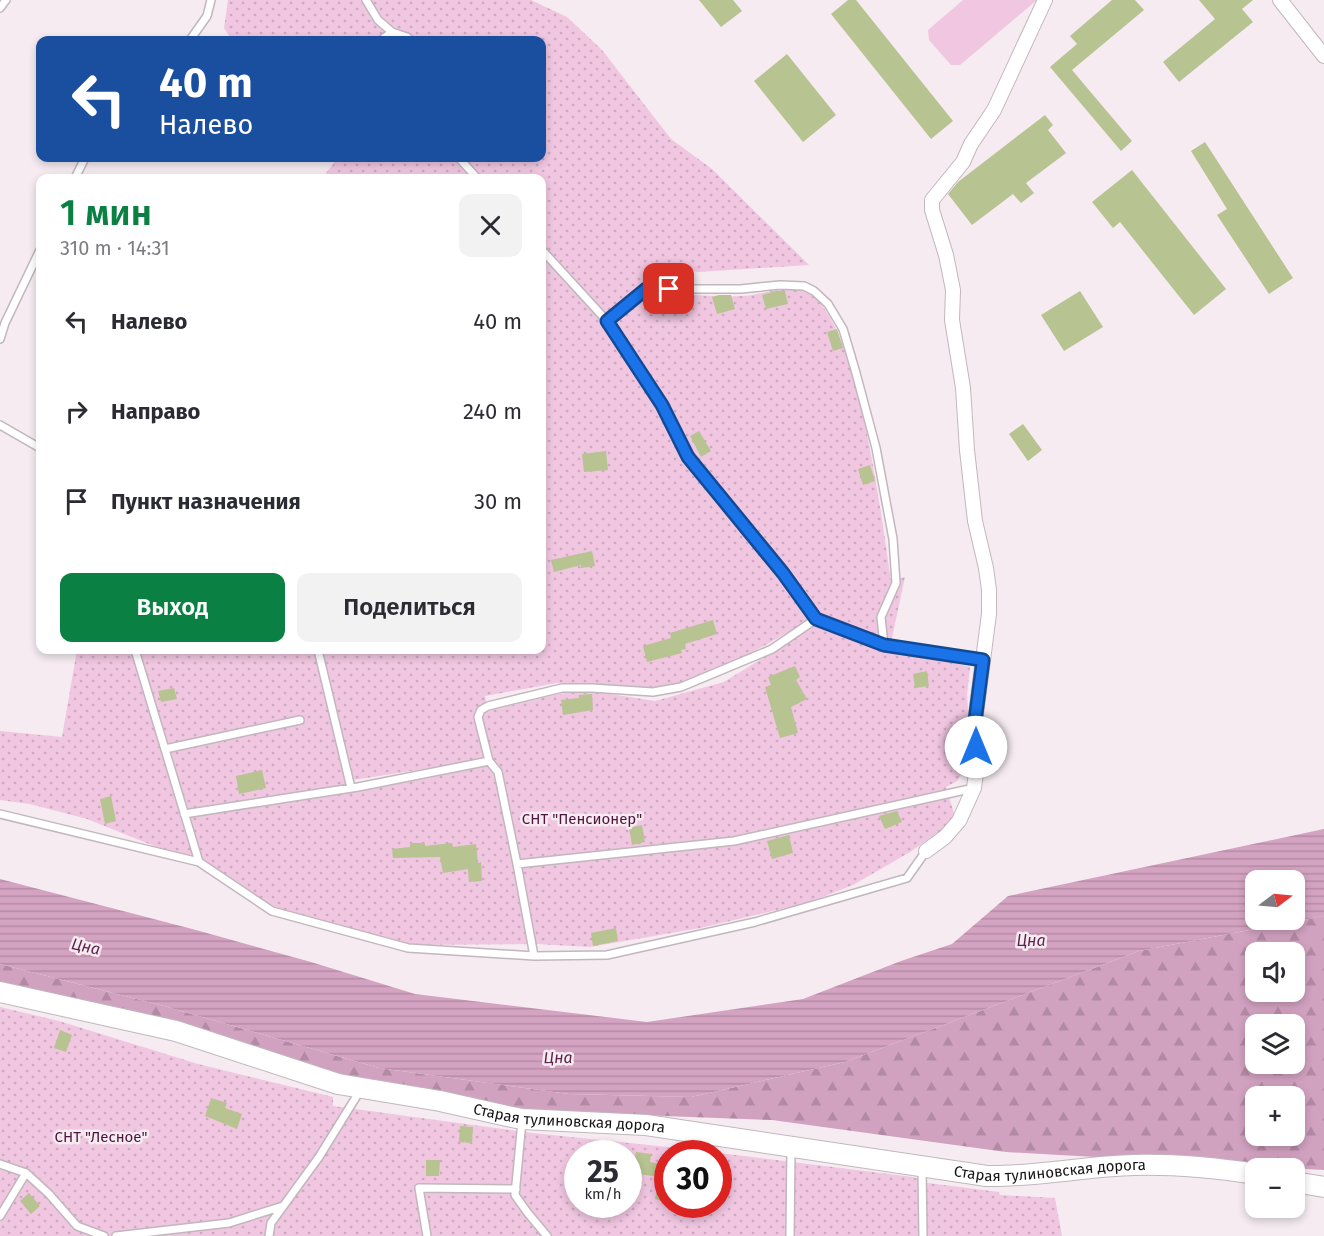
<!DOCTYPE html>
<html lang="ru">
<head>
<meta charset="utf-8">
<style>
  body { margin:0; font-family:"Fira Sans",sans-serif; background:#f2f2f3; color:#2b2b33; height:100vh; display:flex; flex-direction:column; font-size:22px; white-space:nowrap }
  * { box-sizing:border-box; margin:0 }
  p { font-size:20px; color:#7c7c81 }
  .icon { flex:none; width:33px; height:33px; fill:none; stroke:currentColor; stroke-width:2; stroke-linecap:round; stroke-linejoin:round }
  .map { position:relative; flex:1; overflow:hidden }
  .side { position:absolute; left:36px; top:174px; width:510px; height:480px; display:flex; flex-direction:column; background:#fff; border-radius:12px; box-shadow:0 3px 9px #0003 }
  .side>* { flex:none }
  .top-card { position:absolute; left:36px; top:36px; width:510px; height:126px; border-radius:12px; box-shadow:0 3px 9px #0003; background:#1a4fa0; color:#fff; overflow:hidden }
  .needle { width:39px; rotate:74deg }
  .fabs { position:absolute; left:1245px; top:870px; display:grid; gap:12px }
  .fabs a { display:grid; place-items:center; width:60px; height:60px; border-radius:12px; background:#fff; box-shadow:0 3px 9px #0003; font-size:30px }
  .speed { position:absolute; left:564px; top:1140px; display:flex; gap:12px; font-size:30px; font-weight:700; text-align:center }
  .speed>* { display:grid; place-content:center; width:78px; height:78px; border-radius:50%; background:#fff; box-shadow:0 3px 9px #0003; line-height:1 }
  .speed small { font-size:15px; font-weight:400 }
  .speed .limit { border:9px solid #d22; background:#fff; color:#111 }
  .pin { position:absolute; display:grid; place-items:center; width:51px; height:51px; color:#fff; margin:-26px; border-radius:12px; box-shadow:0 3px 9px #0006 }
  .me { position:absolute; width:66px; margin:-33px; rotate:0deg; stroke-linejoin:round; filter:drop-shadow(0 0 4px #0008) }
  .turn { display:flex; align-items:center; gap:21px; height:126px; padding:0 24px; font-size:27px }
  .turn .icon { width:78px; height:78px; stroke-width:2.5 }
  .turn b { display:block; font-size:42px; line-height:51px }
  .round { display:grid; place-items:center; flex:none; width:63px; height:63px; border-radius:12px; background:#f2f2f3 }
  .overview { display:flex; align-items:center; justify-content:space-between; height:102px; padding:0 24px }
  h1 { font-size:36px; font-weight:600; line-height:45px; color:#0b8043 }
  .button { display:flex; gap:12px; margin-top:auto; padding:12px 24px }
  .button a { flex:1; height:69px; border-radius:12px; background:#0b8043; color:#fff; font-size:24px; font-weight:600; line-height:69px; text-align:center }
  .button a+a { background:#f2f2f3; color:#2b2b33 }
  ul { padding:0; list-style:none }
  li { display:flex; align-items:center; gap:18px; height:90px; padding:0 24px }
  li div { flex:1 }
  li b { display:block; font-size:22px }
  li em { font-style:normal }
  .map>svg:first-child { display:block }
</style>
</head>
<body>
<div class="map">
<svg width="1324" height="1236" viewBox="0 0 1324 1236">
  <defs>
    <pattern id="forest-firs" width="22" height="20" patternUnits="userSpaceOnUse" patternTransform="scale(1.5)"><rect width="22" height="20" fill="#d1a1c0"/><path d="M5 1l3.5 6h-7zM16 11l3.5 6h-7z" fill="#b38aa4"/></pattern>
    <pattern id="garden-dots" width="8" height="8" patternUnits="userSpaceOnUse" patternTransform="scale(1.5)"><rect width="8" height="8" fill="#f0c6e0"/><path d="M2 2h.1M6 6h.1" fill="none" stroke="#cda9bf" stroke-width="1.8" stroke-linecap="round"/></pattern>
    <pattern id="water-rules" width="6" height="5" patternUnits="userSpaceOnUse" patternTransform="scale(1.5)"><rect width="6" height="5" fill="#d3a3c1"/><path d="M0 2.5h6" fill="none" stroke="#b48ba5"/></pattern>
  </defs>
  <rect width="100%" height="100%" fill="#f5ebf1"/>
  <!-- green -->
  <path fill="#f0c6e0" d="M 963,0 L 1037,0 L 960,65 L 951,65 L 929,40 L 928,30 Z"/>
  <!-- forest -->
  <path fill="url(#forest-firs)" fill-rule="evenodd" d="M 1324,916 L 1324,1170 L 1006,1152 L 772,1120 L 531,1111 L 381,1090 L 0,991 L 0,964 L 164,1006 L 379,1068 L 569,1094 L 691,1097 L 845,1062 L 1139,951 ZM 1256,952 L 1294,952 L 1294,992 L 1256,992 ZM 1256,1024 L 1294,1024 L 1294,1064 L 1256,1064 ZM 1256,1096 L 1294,1096 L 1294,1136 L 1256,1136 Z"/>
  <!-- garden -->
  <path fill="url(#garden-dots)" fill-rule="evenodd" d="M 228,0 L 531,0 L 567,17 L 602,50 L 671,139 L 712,169 L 809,265 L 698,272 L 669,266 L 655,290 C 683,295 712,297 741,296 C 761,296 785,283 804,291 C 859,312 882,525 891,581 L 905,577 L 890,647 L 970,667 L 967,695 L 969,729 L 964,770 L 957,781 L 946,787 L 956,820 L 910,852 L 853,885 L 807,903 L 700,928 L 590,947 L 537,944 L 394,945 L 292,915 L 209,874 L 207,865 L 194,862 L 87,819 L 30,804 L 0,800 L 0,731 L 62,737 L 77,650 L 542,650 L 542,178 L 322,178 L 338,158 L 542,158 L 542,40 L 232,40 L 224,28 ZM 804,623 L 813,627 L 724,682 L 655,701 L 584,690 L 554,695 L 488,711 L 485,696 L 557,683 L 663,688 L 716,670 L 739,660 ZM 430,768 L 431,778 L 348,791 L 347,781 Z
    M 0,1007 L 59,1021 L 198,1064 L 333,1097 L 333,1106 L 532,1133 L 678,1148 L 913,1177 L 919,1179 L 920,1182 L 999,1192 L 1000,1195 L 1055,1198 L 1062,1236 L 0,1236 ZM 578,1154 L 628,1154 L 628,1204 L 578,1204 ZM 668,1154 L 718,1154 L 718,1204 L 668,1204 Z"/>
  <!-- water -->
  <path fill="url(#water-rules)" fill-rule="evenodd" d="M 1324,829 L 1324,916 L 1139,951 L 845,1062 L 691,1097 L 569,1094 L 379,1068 L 164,1006 L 0,964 L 0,879 L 196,930 L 311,962 L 415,994 L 647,1022 L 803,999 L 901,961 L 952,944 L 1008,896 ZM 1294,880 L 1294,920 L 1256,920 L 1256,880 Z"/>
  <!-- building -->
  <path fill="#b7c391" d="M 699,0 L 733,0 L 742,11 L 721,27 Z
    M 848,0 L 856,0 L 953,121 L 931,139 L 831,14 Z
    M 1112,0 L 1135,0 L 1144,10 L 1072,70 L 1132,141 L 1121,151 L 1050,67 L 1077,44 L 1070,36 Z
    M 1199,0 L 1253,0 L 1242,9 L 1253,22 L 1179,82 L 1163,62 L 1215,19 Z
    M 787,54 L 836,115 L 803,142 L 754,81 Z
    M 1045,115 L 1053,125 L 1048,130 L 1066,153 L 1026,183 L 1034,193 L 1021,203 L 1013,194 L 972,225 L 948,194 L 958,182 Z
    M 1205,142 L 1293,278 L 1269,294 L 1217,215 L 1227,209 L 1191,151 Z
    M 1132,170 L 1226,289 L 1194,315 L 1120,222 L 1113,228 L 1092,202 Z
    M 776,291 L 785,291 L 788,304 L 766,309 L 762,295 Z
    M 1080,291 L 1103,327 L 1064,351 L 1041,315 Z
    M 719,295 L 731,295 L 735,309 L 717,314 L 712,297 Z
    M 837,329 L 843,348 L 833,351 L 827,332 Z
    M 1023,424 L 1042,450 L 1028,461 L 1009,434 Z
    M 699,431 L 711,451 L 701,457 L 690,436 Z
    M 606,451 L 608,470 L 584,472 L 582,454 Z
    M 870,465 L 875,481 L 863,485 L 858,469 Z
    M 592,551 L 595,566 L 581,568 L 581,565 L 554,572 L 551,560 Z
    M 713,620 L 717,634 L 685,644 L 686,649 L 681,650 L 682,653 L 647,662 L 643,646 L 671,638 L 670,633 Z
    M 795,666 L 800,677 L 796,680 L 807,699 L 791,707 L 798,733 L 780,738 L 765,687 L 771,685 L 768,677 Z
    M 927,671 L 929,686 L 915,688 L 913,674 Z
    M 174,688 L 177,699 L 161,702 L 158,691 Z
    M 592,694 L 593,710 L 563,715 L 561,700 L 579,698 L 579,695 Z
    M 262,770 L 266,788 L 239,794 L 236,776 Z
    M 111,796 L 116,821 L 105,824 L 100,799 Z
    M 897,811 L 902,822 L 885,829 L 879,816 Z
    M 642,825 L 645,842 L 632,845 L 629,828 Z
    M 789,835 L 793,853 L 772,859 L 767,841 Z
    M 410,843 L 425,843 L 425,846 L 452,843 L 453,847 L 476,844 L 478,863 L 481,862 L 482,881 L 469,882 L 468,869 L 443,873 L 440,857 L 393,858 L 392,849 L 410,847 Z
    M 616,928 L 618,941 L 593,946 L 591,933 Z
    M 60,1030 L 72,1035 L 66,1052 L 54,1048 Z
    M 211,1098 L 227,1103 L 225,1108 L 242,1114 L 237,1129 L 205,1116 Z
    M 460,1126 L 473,1127 L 472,1143 L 459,1142 Z
    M 636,1152 L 651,1154 L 650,1162 L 668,1166 L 668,1194 L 666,1202 L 655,1199 L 660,1177 L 632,1173 Z
    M 426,1160 L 440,1160 L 439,1176 L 426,1176 Z
    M 29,1193 L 40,1206 L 31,1214 L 20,1201 Z"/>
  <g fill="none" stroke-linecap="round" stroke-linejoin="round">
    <!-- lane casing -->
    <g stroke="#c1b7bd" stroke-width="10">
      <path id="lane" d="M 366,0 L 378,20 L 392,32
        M 0,8 L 6,0
        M 190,40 L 207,16 L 211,0
        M 381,40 L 392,32 L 407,37 L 410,40
        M 459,158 L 477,178
        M 75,178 L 85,158
        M 542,250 L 607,321 L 662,405 L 688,457 L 783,573 L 816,619
        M 607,321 L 646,289 L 741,289 L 780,285 L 804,286 L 814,291 L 828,304 L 843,329 L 856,373 L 876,448 L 893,539 L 896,583 L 881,617 L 884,645
        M 0,339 L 5,323 L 40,250
        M 0,425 L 40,448
        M 135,650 L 199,862 L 272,911 L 408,948 L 534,956 L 607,955 L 755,922 L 907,878 L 926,851
        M 318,650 L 351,788
        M 165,749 L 300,720
        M 489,761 L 478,717 L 481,710 L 488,706 L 562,688 L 592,688 L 653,692 L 681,687 L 772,649 L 816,619 L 884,645 L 983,660
        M 0,814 L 199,862
        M 184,814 L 358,787 L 489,761 L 498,772 L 517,864 L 734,841 L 974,788
        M 517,864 L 534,956
        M 522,1121 L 515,1195 L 527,1212 L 547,1236
        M 0,1164 L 26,1173 L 49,1194 L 77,1226 L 104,1236
        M 922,1168 L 923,1236
        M 0,1216 L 26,1173
        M 116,1236 L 229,1223 L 283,1206
        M 269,1236 L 271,1223 L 319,1157 L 361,1089
        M 427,1236 L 419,1188 L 516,1189
        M 790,1236 L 791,1148"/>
    </g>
    <!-- street casing -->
    <g stroke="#c1b7bd" stroke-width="16">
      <path id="street" d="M 1280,0 L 1324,56
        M 926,851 L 945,837 L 959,821 L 974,788 L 977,765 L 974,729 L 989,614 L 989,590 L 986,568 L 975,521 L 967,450 L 963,388 L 952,320 L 953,290 L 946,255 L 932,210 L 932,200 L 963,162 L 971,144 L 994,110 L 1045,0"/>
    </g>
    <!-- secondary casing -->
    <g stroke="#c1b7bd" stroke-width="22">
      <g id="secondary">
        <path id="s1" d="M 0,992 L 176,1031 L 338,1084 L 440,1101 L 507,1116 L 522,1119 L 646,1125 L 987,1176 C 1037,1177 1086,1166 1135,1165 C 1176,1164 1216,1168 1256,1174"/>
        <path d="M 1294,1182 L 1324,1187"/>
      </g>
    </g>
    <!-- lane -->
    <use href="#lane" stroke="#fff" stroke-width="7"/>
    <!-- street -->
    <use href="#street" stroke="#fff" stroke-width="14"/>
    <!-- secondary -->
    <use href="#secondary" stroke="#fff" stroke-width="20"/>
  </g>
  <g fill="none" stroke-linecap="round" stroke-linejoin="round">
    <!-- route casing -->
    <g stroke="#114b97" stroke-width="15">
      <path id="route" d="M 669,289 L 646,289 L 607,321 L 662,405 L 688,457 L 783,573 L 816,619 L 884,645 L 983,660 L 974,729 L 976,747"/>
    </g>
    <!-- route -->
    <use href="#route" stroke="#1a73e8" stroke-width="10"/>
  </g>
  <g text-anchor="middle" stroke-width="5" stroke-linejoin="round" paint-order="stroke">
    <!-- park labels -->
    <g font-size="15" fill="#4e153e" stroke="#f5ebf1">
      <text x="582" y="824">СНТ "Пенсионер"</text>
      <text x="101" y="1142">СНТ "Лесное"</text>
    </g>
    <!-- street labels -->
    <g font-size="15" fill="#161315" stroke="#f5ebf1">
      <text dy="5" stroke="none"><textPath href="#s1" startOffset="585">Старая тулиновская дорога</textPath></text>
      <text dy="5" stroke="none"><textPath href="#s1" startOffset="1070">Старая тулиновская дорога</textPath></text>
    </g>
    <!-- water labels -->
    <g font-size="16" font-style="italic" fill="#5e244d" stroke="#f5ebf1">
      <text x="1031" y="946">Цна</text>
      <text transform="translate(86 946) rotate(12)" y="6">Цна</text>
      <text transform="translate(558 1057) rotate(-1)" y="6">Цна</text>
    </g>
  </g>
</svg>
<div class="fabs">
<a><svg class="needle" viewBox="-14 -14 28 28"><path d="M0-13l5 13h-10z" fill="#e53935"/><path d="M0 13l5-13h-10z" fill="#7c7c81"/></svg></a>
<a><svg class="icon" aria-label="sound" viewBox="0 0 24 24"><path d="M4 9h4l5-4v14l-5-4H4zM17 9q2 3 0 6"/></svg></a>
<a><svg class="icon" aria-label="layers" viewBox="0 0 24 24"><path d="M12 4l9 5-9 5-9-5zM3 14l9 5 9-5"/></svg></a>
<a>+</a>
<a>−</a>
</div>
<div class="speed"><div>25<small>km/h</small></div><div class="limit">30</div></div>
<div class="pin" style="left:669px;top:289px;background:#d93025"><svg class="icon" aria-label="arrive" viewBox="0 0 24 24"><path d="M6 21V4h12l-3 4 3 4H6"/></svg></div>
<svg class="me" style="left:976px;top:747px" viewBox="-20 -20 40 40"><circle r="19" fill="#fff"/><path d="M0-13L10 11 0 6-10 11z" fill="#1a73e8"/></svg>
<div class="top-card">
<div class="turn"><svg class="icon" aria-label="left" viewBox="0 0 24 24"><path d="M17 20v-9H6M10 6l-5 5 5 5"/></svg><div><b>40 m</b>Налево</div></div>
</div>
<section class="side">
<div class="overview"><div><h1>1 мин</h1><p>310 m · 14:31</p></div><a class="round"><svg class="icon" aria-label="close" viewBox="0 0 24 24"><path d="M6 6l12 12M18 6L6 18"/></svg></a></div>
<ul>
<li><svg class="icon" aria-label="left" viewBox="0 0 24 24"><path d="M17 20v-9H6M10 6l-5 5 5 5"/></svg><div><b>Налево</b></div><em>40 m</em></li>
<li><svg class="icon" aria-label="right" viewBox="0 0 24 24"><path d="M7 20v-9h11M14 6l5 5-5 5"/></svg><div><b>Направо</b></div><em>240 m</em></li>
<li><svg class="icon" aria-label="arrive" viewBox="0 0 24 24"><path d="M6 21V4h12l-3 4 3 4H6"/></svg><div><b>Пункт назначения</b></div><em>30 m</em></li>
</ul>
<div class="button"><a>Выход</a><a>Поделиться</a></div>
</section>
</div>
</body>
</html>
